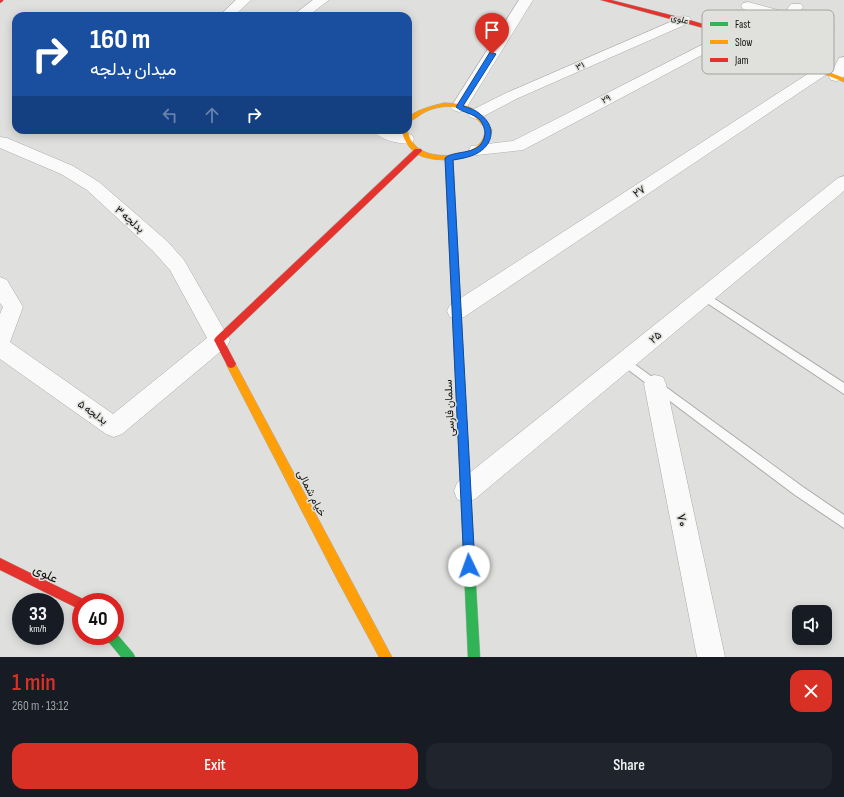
<!DOCTYPE html>
<html lang="en">
<head>
<meta charset="utf-8">
<style>
  body { margin:0; font-family:"Sofia Sans Condensed",Vazirmatn,sans-serif; background:#20242c; color:#f1f3f6; height:100vh; display:flex; flex-direction:column; font-size:15px; white-space:nowrap }
  * { box-sizing:border-box; margin:0 }
  p { font-size:13px; color:#9ea1a6 }
  .icon { flex:none; width:22px; height:22px; fill:none; stroke:currentColor; stroke-width:2; stroke-linecap:round; stroke-linejoin:round }
  .map { position:relative; height:657px; overflow:hidden }
  .details { display:flex; flex-direction:column; background:#171b24; flex:1 }
  .details>* { flex:none }
  .guide { position:absolute; left:12px; top:12px; width:400px; height:122px; border-radius:12px; box-shadow:0 2px 10px #0003; background:#1a4fa0; color:#fff; overflow:hidden }
  .controls { position:absolute; left:792px; top:605px; display:grid; gap:8px }
  .controls a { display:grid; place-items:center; width:40px; height:40px; border-radius:8px; background:#171b24; box-shadow:0 2px 10px #0003; font-size:20px }
  .speed { position:absolute; left:12px; top:593px; display:flex; gap:8px; font-size:20px; font-weight:700; text-align:center }
  .speed>* { display:grid; place-content:center; width:52px; height:52px; border-radius:50%; background:#171b24; box-shadow:0 2px 10px #0003; line-height:1 }
  .speed small { font-size:10px; font-weight:400 }
  .speed .limit { border:6px solid #d22; background:#fff; color:#111 }
  .pin { position:absolute; display:grid; place-items:center; width:34px; height:34px; color:#fff; margin:-41px -17px; border-radius:50% 50% 50% 0; rotate:-45deg; box-shadow:0 0 4px #0007 }
  .pin .icon { rotate:45deg }
  .me { position:absolute; width:44px; margin:-22px; rotate:357deg; stroke-linejoin:round; filter:drop-shadow(0 0 3px #0008) }
  .turn { display:flex; align-items:center; gap:14px; height:84px; padding:0 12px; font-size:18px }
  .turn .icon { width:52px; height:52px; stroke-width:2.5 }
  .turn b { display:block; font-size:28px; line-height:34px }
  .lanes { display:flex; align-items:center; height:38px; padding:0 12px; background:#0003; justify-content:center; gap:20px; direction:ltr }
  .lanes .off { opacity:.35 }
  .round { display:grid; place-items:center; flex:none; width:42px; height:42px; border-radius:12px; background:#20242c }
  .headline { display:flex; align-items:center; justify-content:space-between; height:68px; padding:0 12px }
  h1 { font-size:24px; font-weight:600; line-height:30px; color:#d93025 }
  .action { display:flex; gap:8px; margin-top:auto; padding:8px 12px }
  .action a { flex:1; height:46px; border-radius:12px; background:#d93025; color:#fff; font-size:16px; font-weight:600; line-height:46px; text-align:center }
  .action a+a { background:#20242c; color:#f1f3f6 }
  .map>svg:first-child { display:block }
</style>
</head>
<body>
<div class="map">
<svg width="844" height="657" viewBox="0 0 844 657">
  <rect width="100%" height="100%" fill="#dfe0dd"/>
  <g fill="none" stroke-linecap="round" stroke-linejoin="round">
    <!-- lane casing -->
    <g stroke="#aaaba9" stroke-width="2">
      <path id="lane" d="M 704,292 L 844,383 L 844,394 L 701,299 L 699,296 L 701,293 Z
        M 626,358 L 803,487 L 844,515 L 844,528 L 795,495 L 622,365 L 621,362 L 622,359 Z"/>
    </g>
    <!-- street casing -->
    <g stroke="#aaaba9" stroke-width="1">
      <path id="street" d="M 236,0 L 251,0 L 234,16 L 219,16 Z
        M 313,0 L 329,0 L 308,16 L 292,16 Z
        M 519,0 L 533,0 L 465,110 L 459,112 L 453,110 L 451,107 Z
        M 748,2 L 785,12 L 791,4 L 801,4 L 803,7 L 797,15 L 832,24 L 834,27 L 832,30 L 827,31 L 792,22 L 770,51 L 765,52 L 760,51 L 758,48 L 780,19 L 743,9 L 741,6 L 743,3 Z
        M 684,16 L 689,17 L 691,20 L 689,23 L 516,99 L 482,117 L 476,119 L 470,117 L 468,114 L 470,111 L 506,93 Z
        M 731,30 L 736,31 L 738,34 L 736,37 L 523,150 L 477,155 L 471,154 L 469,150 L 471,146 L 513,141 Z
        M 844,57 L 844,76 L 841,80 L 836,81 L 831,80 L 829,77 L 839,58 Z
        M 822,67 L 827,68 L 829,71 L 827,74 L 464,317 L 457,319 L 450,317 L 447,311 L 450,305 L 817,68 Z
        M 373,130 L 393,130 L 412,135 L 414,139 L 412,143 C 401,145 379,140 373,130 Z
        M 0,137 L 7,138 L 73,166 L 99,182 L 167,241 L 184,260 L 230,340 L 227,346 L 122,434 L 114,437 L 106,434 L 0,359 L 0,314 L 3,307 L 0,303 L 0,277 L 7,280 L 23,307 L 10,342 L 113,414 L 207,338 L 170,270 L 153,251 L 87,190 L 61,174 L 0,148 Z
        M 844,176 L 844,191 L 475,499 L 466,503 L 457,499 L 454,491 L 457,483 L 838,178 Z
        M 655,375 L 663,377 L 666,384 L 725,657 L 697,657 L 644,384 L 647,377 Z"/>
    </g>
    <!-- fast casing -->
    <g stroke="#aaaba9" stroke-width="1">
      <path id="fast" d="M 465,475 L 469,476 L 470,480 L 480,657 L 468,657 L 460,480 L 461,476 Z
        M 115,632 L 133,653 L 135,657 L 121,657 L 107,640 L 105,636 L 115,636 Z"/>
    </g>
    <!-- slow casing -->
    <g stroke="#aaaba9" stroke-width="1">
      <path id="slow" d="M 787,57 L 791,57 L 844,78 L 844,82 L 787,59 Z
        M 444,103 C 470,103 478,109 492,130 C 487,151 473,157 453,160 L 470,480 L 469,484 L 465,485 L 461,484 L 460,480 L 445,160 C 420,159 409,154 401,130 L 407,130 C 409,135 410,140 414,144 C 427,161 469,158 481,142 C 484,138 484,134 486,130 C 471,108 452,101 427,111 C 420,114 415,120 408,122 L 408,117 C 419,109 431,106 444,103 Z
        M 231,360 L 234,361 L 392,657 L 379,657 L 338,581 L 226,364 L 228,361 Z"/>
    </g>
    <!-- jam casing -->
    <g stroke="#aaaba9" stroke-width="1">
      <path id="jam" d="M 0,0 L 3,0 L 3,1 L 0,3 Z
        M 601,0 L 611,0 L 686,19 L 733,33 L 792,58 L 787,59 L 729,35 Z
        M 415,149 L 421,149 L 422,151 L 224,341 L 236,364 L 234,367 L 231,368 L 228,367 L 214,340 L 216,337 Z
        M 0,558 L 85,600 L 86,602 L 81,602 L 81,610 L 0,570 Z"/>
    </g>
    <!-- lane -->
    <use href="#lane" fill="#fafafa" fill-rule="evenodd"/>
    <!-- street -->
    <use href="#street" fill="#fafafa" fill-rule="evenodd"/>
    <!-- fast -->
    <use href="#fast" fill="#30b455" fill-rule="evenodd"/>
    <!-- slow -->
    <use href="#slow" fill="#ff9f0a" fill-rule="evenodd"/>
    <!-- jam -->
    <use href="#jam" fill="#e5322d" fill-rule="evenodd"/>
  </g>
  <!-- route -->
  <path fill="#1a73e8" stroke="#114b97" d="M 490,52 L 496,54 L 463,106 C 469,108 476,110 480,114 C 499,128 492,149 471,156 C 465,158 459,159 453,160 L 475,566 L 473,571 L 469,572 L 465,571 L 464,566 L 445,158 C 455,149 482,157 485,134 C 485,129 483,124 480,120 C 473,113 463,113 456,107 Z"/>
  <g text-anchor="middle" stroke-width="3" stroke-linejoin="round" paint-order="stroke">
    <!-- far-street labels -->
    <g font-size="9" fill="#111210" stroke="#e0e1dc">
      <text transform="translate(680 19) rotate(15)" y="3">علوی</text>
      <text transform="translate(580 66) rotate(-24)" y="3">۳۱</text>
      <text transform="translate(606 99) rotate(-28)" y="3">۲۹</text>
    </g>
    <!-- street labels -->
    <g font-size="11" fill="#111210" stroke="#e0e1dc">
      <text transform="translate(639 191) rotate(-33)" y="4">۲۷</text>
      <text transform="translate(130 219) rotate(41)" y="4">بدلجه ۳</text>
      <text transform="translate(655 337) rotate(-40)" y="4">۲۵</text>
      <text transform="translate(449 408) rotate(-93)" y="4">سلمان فارسی</text>
      <text transform="translate(93 412) rotate(35)" y="4">بدلجه ۵</text>
      <text transform="translate(312 493) rotate(63)" y="4">خیام شمالی</text>
    </g>
    <!-- near-street labels -->
    <g font-size="13" fill="#111210" stroke="#e0e1dc">
      <text transform="translate(683 520) rotate(79)" y="5">۷۰</text>
      <text transform="translate(46 573) rotate(27)" y="5">علوی</text>
    </g>
  </g>
  <!-- legend -->
  <rect x="702" y="10" width="132" height="64" rx="6" fill="#e0e1dc" stroke="#a2a39f" stroke-width="1"/>
  <rect x="710" y="22" width="18" height="4" fill="#30b455"/>
  <rect x="710" y="40" width="18" height="4" fill="#ff9f0a"/>
  <rect x="710" y="58" width="18" height="4" fill="#e5322d"/>
  <g font-size="11" fill="#111210">
    <text x="735" y="28">Fast</text>
    <text x="735" y="46">Slow</text>
    <text x="735" y="64">Jam</text>
  </g>
</svg>
<div class="controls">
<a><svg class="icon" aria-label="sound" viewBox="0 0 24 24"><path d="M4 9h4l5-4v14l-5-4H4zM17 9q2 3 0 6"/></svg></a>
</div>
<div class="speed"><div>33<small>km/h</small></div><div class="limit">40</div></div>
<div class="pin" style="left:492px;top:54px;background:#d93025"><svg class="icon" aria-label="arrive" viewBox="0 0 24 24"><path d="M6 21V4h12l-3 4 3 4H6"/></svg></div>
<svg class="me" style="left:469px;top:566px" viewBox="-20 -20 40 40"><circle r="19" fill="#fff"/><path d="M0-13L10 11 0 6-10 11z" fill="#1a73e8"/></svg>
<div class="guide">
<div class="turn"><svg class="icon" aria-label="right" viewBox="0 0 24 24"><path d="M7 20v-9h11M14 6l5 5-5 5"/></svg><div><b>160 m</b>میدان بدلجه</div></div>
<div class="lanes"><svg class="icon off" aria-label="left" viewBox="0 0 24 24"><path d="M17 20v-9H6M10 6l-5 5 5 5"/></svg><svg class="icon off" aria-label="ahead" viewBox="0 0 24 24"><path d="M12 20V5M6 11l6-6 6 6"/></svg><svg class="icon" aria-label="right" viewBox="0 0 24 24"><path d="M7 20v-9h11M14 6l5 5-5 5"/></svg></div>
</div>
</div>
<section class="details">
<div class="headline"><div><h1>1 min</h1><p>260 m · 13:12</p></div><a class="round" style="background:#d93025;color:#fff"><svg class="icon" aria-label="close" viewBox="0 0 24 24"><path d="M6 6l12 12M18 6L6 18"/></svg></a></div>
<div class="action"><a>Exit</a><a>Share</a></div>
</section>
</body>
</html>
